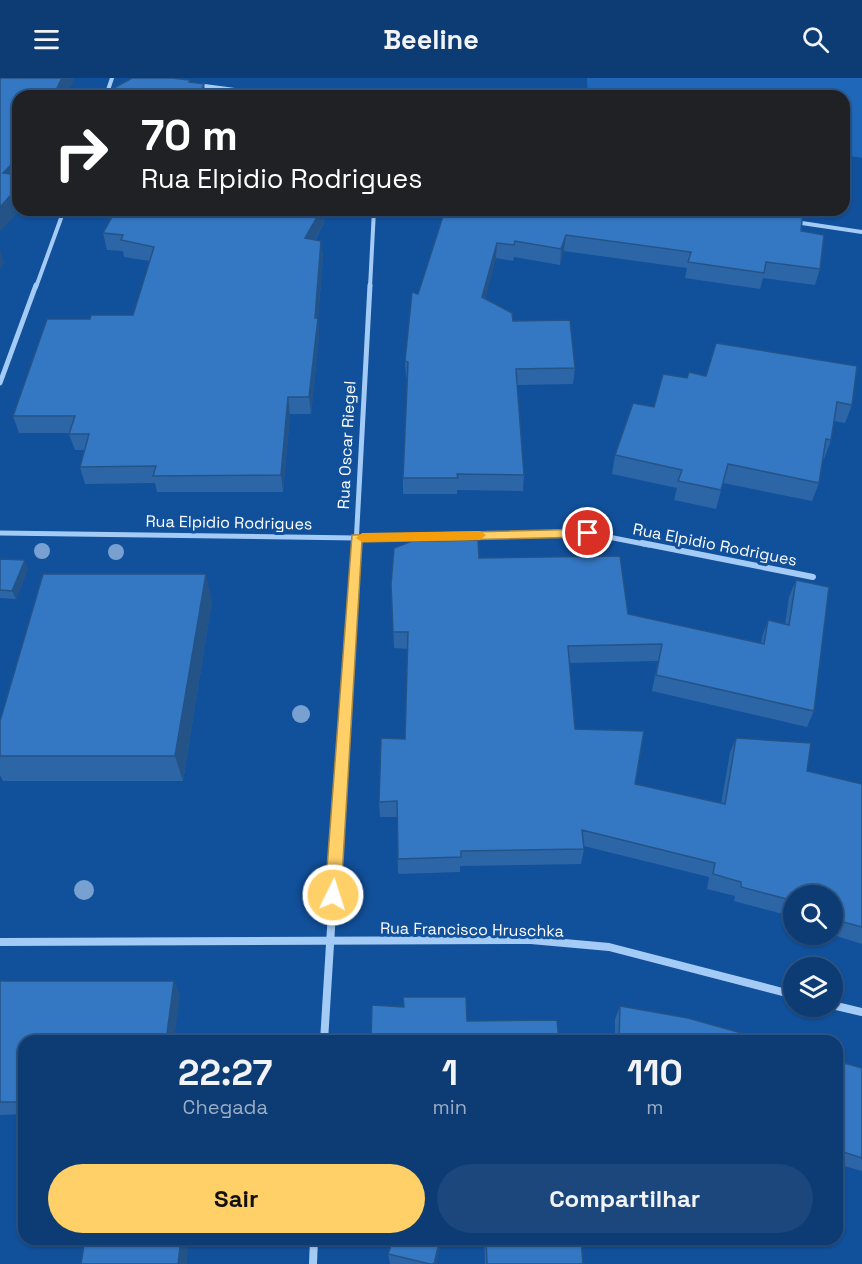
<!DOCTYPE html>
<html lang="pt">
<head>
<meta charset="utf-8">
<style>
  body { margin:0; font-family:"Space Grotesk",sans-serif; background:#1b477c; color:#f1f3f6; height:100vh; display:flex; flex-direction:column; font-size:22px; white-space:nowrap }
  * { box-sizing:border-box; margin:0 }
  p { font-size:20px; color:#9aadc5 }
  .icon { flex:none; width:33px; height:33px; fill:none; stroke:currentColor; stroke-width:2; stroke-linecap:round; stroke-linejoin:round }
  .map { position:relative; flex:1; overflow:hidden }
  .side { position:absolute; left:18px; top:957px; width:825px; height:210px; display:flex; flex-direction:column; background:#0d3c74; border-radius:18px; box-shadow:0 2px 4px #0004,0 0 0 2px #2d5686 }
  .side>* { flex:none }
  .banner { position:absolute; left:12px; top:12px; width:838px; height:126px; border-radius:18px; box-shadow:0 2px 4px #0004,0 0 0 2px #2d5686; background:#202124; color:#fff; overflow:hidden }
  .tools { position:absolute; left:783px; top:807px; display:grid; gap:12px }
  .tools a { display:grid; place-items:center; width:60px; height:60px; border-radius:50%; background:#0d3c74; box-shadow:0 2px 4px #0004,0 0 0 2px #2d5686; font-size:30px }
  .pin { position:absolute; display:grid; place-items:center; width:51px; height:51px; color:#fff; margin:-26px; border:3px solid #fff; border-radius:50%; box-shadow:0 2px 6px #0007 }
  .me { position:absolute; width:66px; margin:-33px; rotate:4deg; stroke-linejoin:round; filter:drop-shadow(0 0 4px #0008) }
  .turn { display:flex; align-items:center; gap:21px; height:126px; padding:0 30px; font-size:27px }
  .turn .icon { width:78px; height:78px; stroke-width:2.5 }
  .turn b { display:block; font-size:42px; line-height:51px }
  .eta { display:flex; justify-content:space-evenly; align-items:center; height:102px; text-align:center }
  .eta b { font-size:36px; font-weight:700; line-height:42px }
  .action { display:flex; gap:12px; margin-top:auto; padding:12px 30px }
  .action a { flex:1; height:69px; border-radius:36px; background:#ffd068; color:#111; font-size:24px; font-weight:700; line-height:69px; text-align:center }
  .action a+a { background:#1b477c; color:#f1f3f6 }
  header { display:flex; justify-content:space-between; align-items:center; height:78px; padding:0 30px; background:#0d3c74; font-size:27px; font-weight:700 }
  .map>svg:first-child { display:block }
</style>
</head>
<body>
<header><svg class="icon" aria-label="menu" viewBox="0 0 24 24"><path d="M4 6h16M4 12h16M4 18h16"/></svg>Beeline<svg class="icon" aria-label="search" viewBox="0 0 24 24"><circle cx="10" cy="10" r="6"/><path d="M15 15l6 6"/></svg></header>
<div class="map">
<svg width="862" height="1186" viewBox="0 0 862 1186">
  <rect width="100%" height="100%" fill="#11509b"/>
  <!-- green -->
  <path fill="#1f68b9" d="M 587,0 L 862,0 L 862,80 L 845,77 L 844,18 L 588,18 Z"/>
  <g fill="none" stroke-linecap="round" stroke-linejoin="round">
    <!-- street-far3 -->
    <path stroke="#a4cbf5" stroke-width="4" d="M 197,7 L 281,18
      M 106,18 L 112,0
      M 795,144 L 862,154
      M 36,209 L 64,132
      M 370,209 L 374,132"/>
    <!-- street-far2 -->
    <path stroke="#a4cbf5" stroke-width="5" d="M 0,305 L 36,207
      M 0,455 L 356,460 L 588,455 L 649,467
      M 356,467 L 370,207"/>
    <!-- street-far1 -->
    <path stroke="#a4cbf5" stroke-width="6" d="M 642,465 L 813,499
      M 335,788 L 356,465"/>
    <!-- street -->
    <path stroke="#a4cbf5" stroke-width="8" d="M 0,864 L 531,862 L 609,869 L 794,917
      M 832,927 L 862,934
      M 324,963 L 335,786
      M 313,1186 L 314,1161"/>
  </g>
  <!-- trees -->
  <g fill="#78a1d1">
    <circle cx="42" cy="473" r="8"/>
    <circle cx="116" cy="474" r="8"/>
    <circle cx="301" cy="636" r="9"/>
    <circle cx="84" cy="812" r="10"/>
  </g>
  <!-- wall -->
  <path fill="#2d66a7" d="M 108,132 L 323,132 L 324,145 L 315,162 L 321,163 L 323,179 L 318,240 L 319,257 L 311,336 L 290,336 L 283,414 L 157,414 L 155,405 L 85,406 L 80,389 L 84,372 L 75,372 L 69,356 L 70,355 L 19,355 L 13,338 L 90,241 L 133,237 L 150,183 L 124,179 L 123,173 L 107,172 L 103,155 L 110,142 Z
    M 445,132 L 802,132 L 801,153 L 820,191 L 815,207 L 763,200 L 760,211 L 685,200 L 687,190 L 564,173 L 560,187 L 514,179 L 513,183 L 496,180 L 485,221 L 513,243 L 575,290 L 573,306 L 517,307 L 524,397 L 523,413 L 457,412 L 457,416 L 403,416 L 403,400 L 407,300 L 406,299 L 405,283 L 418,216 Z
    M 687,300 L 852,327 L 845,345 L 834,343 L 831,362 L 824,381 L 823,381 L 819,405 L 812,423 L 723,405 L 716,431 L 674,422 L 677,410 L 612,396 L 615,377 L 654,329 Z
    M 479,480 L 628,536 L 761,565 L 762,559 L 768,542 L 785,546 L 789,519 L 796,502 L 814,633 L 807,649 L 652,613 L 658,583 L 569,585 L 575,651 L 635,706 L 721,726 L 730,675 L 736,660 L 807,693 L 862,706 L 862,866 L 830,856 L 832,856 L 832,818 L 794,818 L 794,839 L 734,823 L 735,818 L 707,811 L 709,799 L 584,768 L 584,771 L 581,786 L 460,788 L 460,794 L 398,796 L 397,739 L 380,739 L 379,724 L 405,661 L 407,571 L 394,570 L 391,506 Z
    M 0,481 L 28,491 L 16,521 L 0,520 Z
    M 212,523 L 183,703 L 3,703 L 0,697 L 0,643 Z
    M 0,903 L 174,903 L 180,918 L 24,963 L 24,1036 L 0,1037 Z
    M 620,928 L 769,963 L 615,963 L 615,941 Z
    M 837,983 L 862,990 L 862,1093 L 837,1086 Z
    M 393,1161 L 442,1161 L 436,1186 L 390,1186 L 388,1176 Z
    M 484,1161 L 581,1161 L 583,1186 L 485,1186 Z"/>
  <!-- shaded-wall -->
  <path fill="#245388" d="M 62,0 L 73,0 L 74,3 L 66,18 L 53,18 Z
    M 204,6 L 206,18 L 200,18 Z
    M 18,80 L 18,104 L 3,95 Z
    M 18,109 L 18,132 L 20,132 L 0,154 L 0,129 Z
    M 321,132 L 323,132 L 324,145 L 306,176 L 305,160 Z
    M 566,157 L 564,173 L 560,187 L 561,171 Z
    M 321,163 L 323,179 L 318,240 L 319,257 L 311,336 L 309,319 Z
    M 497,165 L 496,180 L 482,235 L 482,219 Z
    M 0,172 L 4,184 L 0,192 Z
    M 288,319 L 290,336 L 283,414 L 281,397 Z
    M 25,482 L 28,491 L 16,521 L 12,513 Z
    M 206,496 L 212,523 L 183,703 L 175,678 Z
    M 174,903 L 180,918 L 174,963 L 166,963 Z
    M 181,1161 L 189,1161 L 187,1186 L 178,1186 Z
    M 440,1161 L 442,1161 L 436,1186 L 434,1186 Z"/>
  <!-- building -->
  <path fill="#3477c2" stroke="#245388" stroke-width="1.5" d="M 0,0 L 62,0 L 53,18 L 18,18 L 18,80 L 3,95 L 18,97 L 18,109 L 0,129 Z
    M 132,0 L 172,0 L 190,2 L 189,4 L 204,6 L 200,18 L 99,18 Z
    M 116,132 L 321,132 L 305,160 L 321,163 L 315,240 L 318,240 L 309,319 L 288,319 L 281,397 L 153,398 L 156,388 L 80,389 L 89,356 L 69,356 L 75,338 L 13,338 L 47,241 L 90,241 L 91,237 L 133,237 L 154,169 L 121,162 L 123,157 L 103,155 Z
    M 445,132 L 794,132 L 803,133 L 801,153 L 824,157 L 820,191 L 766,184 L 764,195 L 688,184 L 691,174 L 566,157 L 561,171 L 515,163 L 514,167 L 497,165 L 482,219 L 512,235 L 513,243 L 570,242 L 575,290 L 516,291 L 524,397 L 457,396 L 458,400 L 403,400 L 408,284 L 405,283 L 412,214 L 418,216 Z
    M 716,265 L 857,288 L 852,327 L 837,324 L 831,362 L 826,361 L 819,405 L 728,386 L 721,412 L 678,403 L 682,392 L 615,377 L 633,325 L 654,329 L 663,296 L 687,300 L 689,294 L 706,298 Z
    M 478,462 L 479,480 L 620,478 L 628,536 L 764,566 L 768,542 L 789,547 L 796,502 L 829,509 L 814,633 L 656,597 L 662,566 L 568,568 L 575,651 L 644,653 L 635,706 L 725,726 L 736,660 L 811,665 L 807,693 L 862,706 L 862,849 L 832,841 L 832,818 L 794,818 L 794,823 L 741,809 L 741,804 L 713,796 L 715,785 L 582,752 L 584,771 L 461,773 L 461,779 L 398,781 L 397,723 L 379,724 L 381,660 L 405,661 L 408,554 L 393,554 L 391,506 L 394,470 L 412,463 Z
    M 0,481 L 25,482 L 12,513 L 0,512 Z
    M 43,496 L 206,496 L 175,678 L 0,678 L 0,643 Z
    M 0,903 L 174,903 L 166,963 L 24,963 L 24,1024 L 0,1024 Z
    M 403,919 L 466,919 L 467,943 L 557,942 L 559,963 L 371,963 L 372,927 L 404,929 Z
    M 620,928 L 688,940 L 769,963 L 619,963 Z
    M 837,983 L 862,990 L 862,1080 L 837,1072 Z
    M 85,1161 L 181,1161 L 178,1186 L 81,1186 Z
    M 393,1161 L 440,1161 L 434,1186 L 430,1186 L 388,1176 Z
    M 486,1161 L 581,1161 L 583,1186 L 487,1186 Z"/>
  <!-- route -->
  <path fill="#ffd068" stroke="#a68744" stroke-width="1.5" d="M 588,451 L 594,455 L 588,459 L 362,464 L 341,817 L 338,822 L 333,824 L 327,822 L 325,817 L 352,457 Z"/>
  <!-- slow -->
  <path fill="#f59e0b" d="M 480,453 L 486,457 L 480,462 L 362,464 L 356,460 L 362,455 Z"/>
  <g text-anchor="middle" stroke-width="6" stroke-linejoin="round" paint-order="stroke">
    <!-- street labels -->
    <g font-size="16" fill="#fff" stroke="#11509b">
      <text transform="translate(346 367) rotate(-87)" y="6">Rua Oscar Riegel</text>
      <text transform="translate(229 444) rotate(1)" y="6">Rua Elpidio Rodrigues</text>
      <text transform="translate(715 466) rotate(11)" y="6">Rua Elpidio Rodrigues</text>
      <text transform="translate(472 851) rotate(1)" y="6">Rua Francisco Hruschka</text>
    </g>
  </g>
</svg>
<div class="tools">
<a><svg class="icon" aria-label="search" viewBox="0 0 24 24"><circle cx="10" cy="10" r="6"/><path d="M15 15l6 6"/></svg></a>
<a><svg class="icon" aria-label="layers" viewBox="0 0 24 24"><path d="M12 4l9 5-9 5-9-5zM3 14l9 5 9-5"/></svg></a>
</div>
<div class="pin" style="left:588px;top:455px;background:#d93025"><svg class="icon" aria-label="arrive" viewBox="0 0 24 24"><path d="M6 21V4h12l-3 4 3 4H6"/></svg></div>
<svg class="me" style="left:333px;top:817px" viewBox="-20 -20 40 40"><circle r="17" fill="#ffd068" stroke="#fff" stroke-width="3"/><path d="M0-11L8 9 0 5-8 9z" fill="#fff"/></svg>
<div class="banner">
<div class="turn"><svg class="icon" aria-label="right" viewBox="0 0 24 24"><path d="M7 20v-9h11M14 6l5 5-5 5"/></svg><div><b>70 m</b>Rua Elpidio Rodrigues</div></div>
</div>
<section class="side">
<div class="eta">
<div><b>22:27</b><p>Chegada</p></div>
<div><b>1</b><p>min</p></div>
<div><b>110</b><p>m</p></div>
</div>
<div class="action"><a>Sair</a><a>Compartilhar</a></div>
</section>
</div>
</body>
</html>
